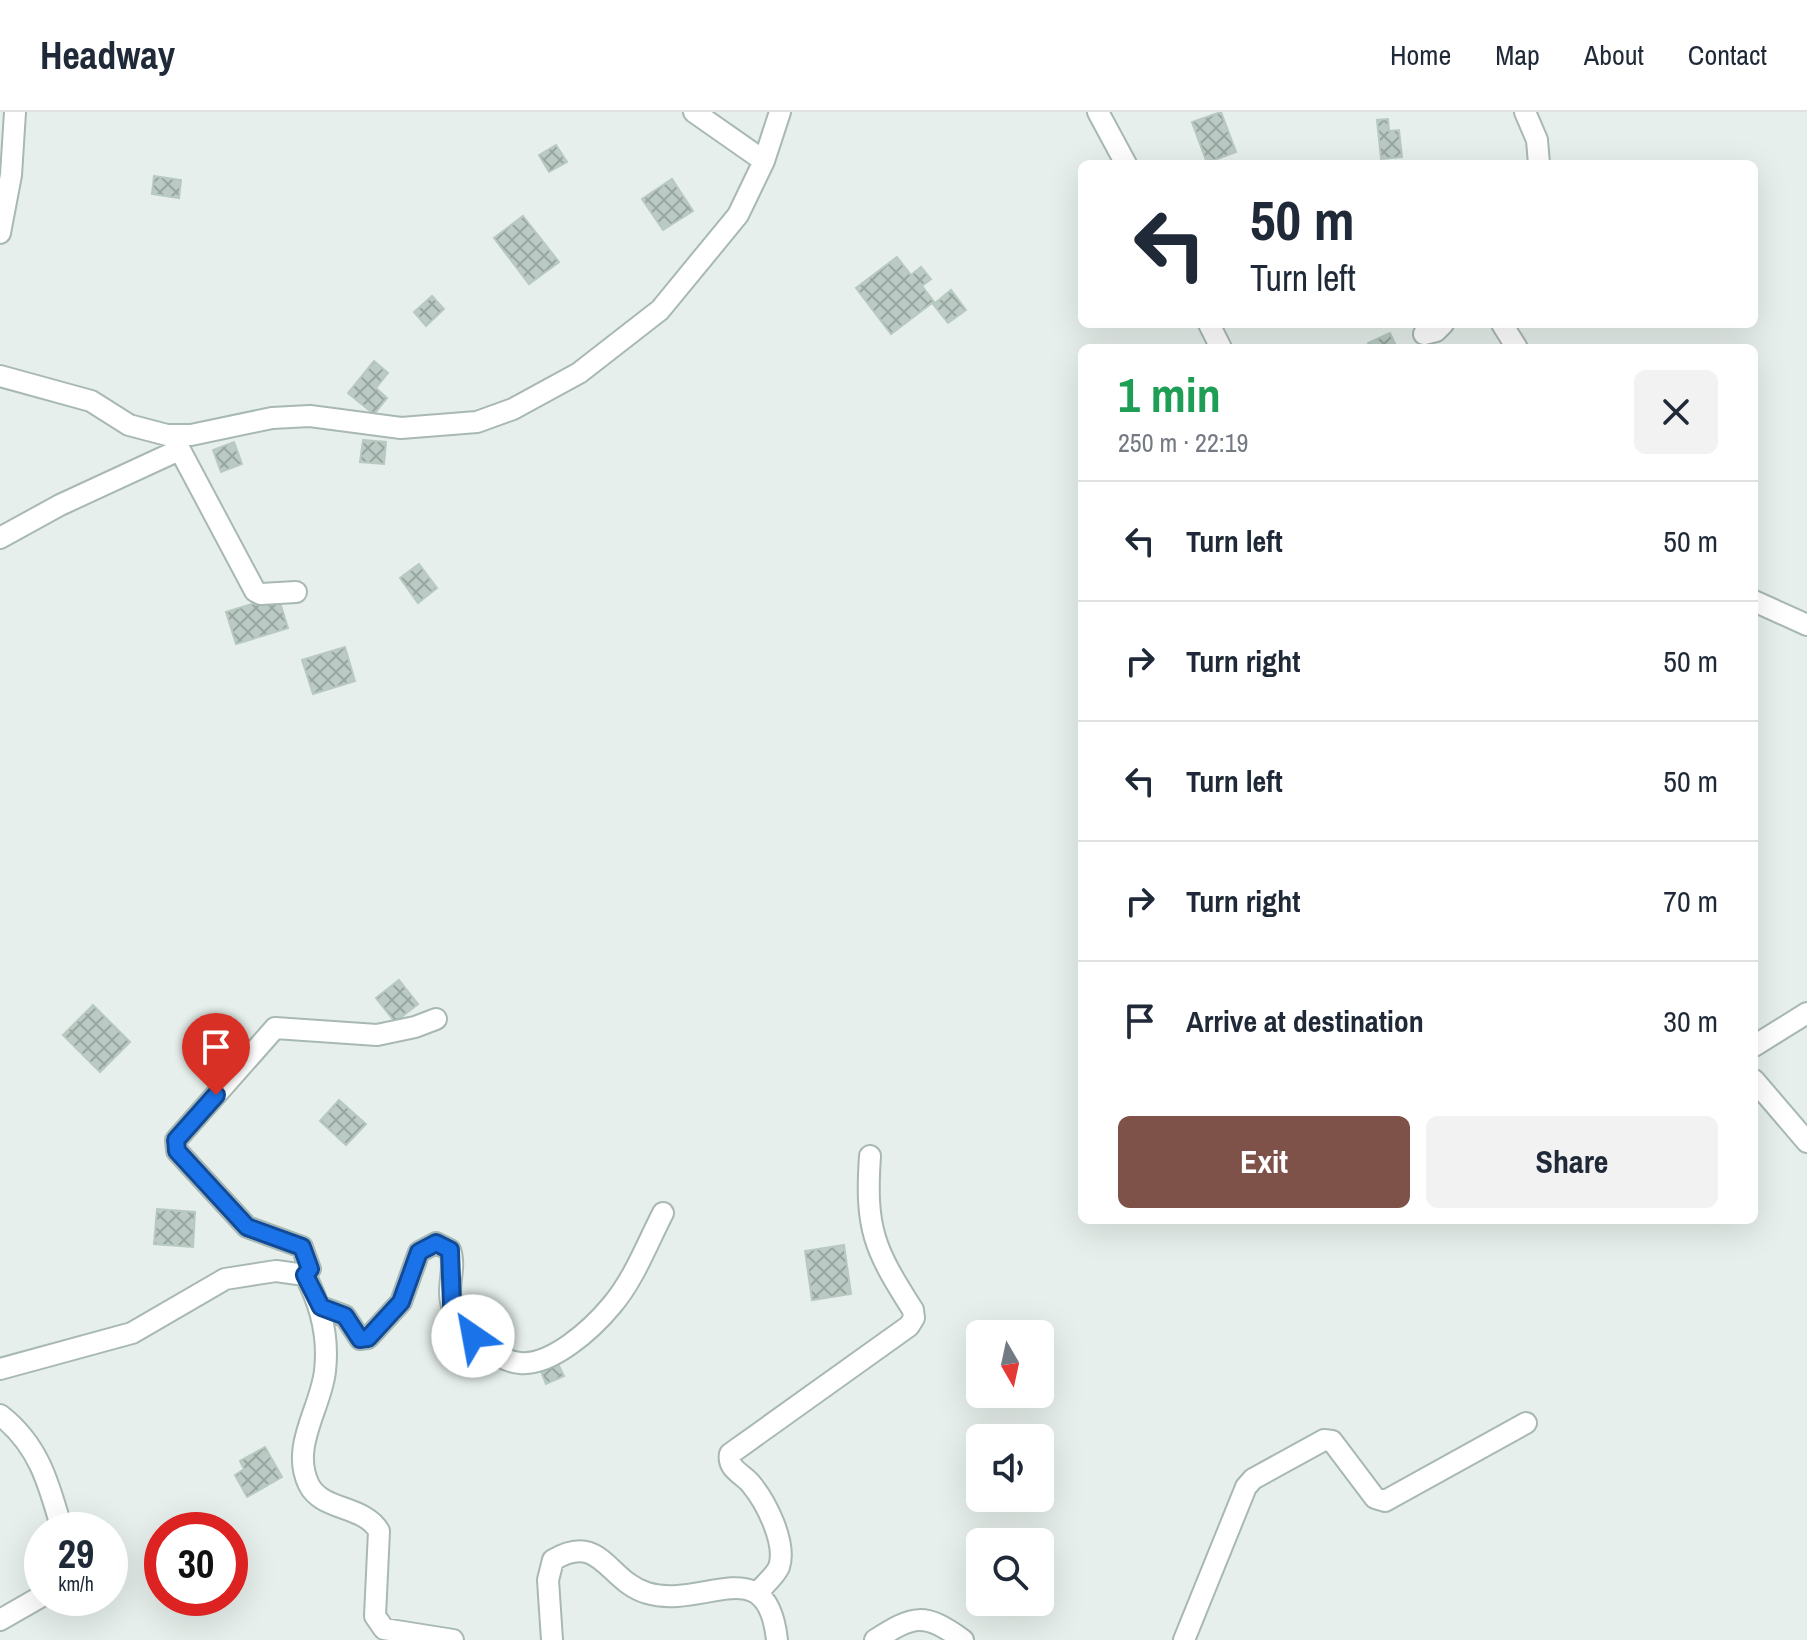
<!DOCTYPE html>
<html lang="en">
<head>
<meta charset="utf-8">
<style>
  body { margin:0; font-family:"Archivo Narrow",sans-serif; background:#f2f2f3; color:#1f2937; height:100vh; display:flex; flex-direction:column; font-size:30px; white-space:nowrap }
  * { box-sizing:border-box; margin:0 }
  p { font-size:26px; color:#747a83 }
  .icon { flex:none; width:44px; height:44px; fill:none; stroke:currentColor; stroke-width:2; stroke-linecap:round; stroke-linejoin:round }
  .map { position:relative; flex:1; overflow:hidden }
  .panel { position:absolute; left:1078px; top:232px; width:680px; height:880px; display:flex; flex-direction:column; background:#fff; border-radius:12px; box-shadow:0 8px 32px #0002 }
  .panel>* { flex:none }
  .guide { position:absolute; left:1078px; top:48px; width:680px; height:168px; border-radius:12px; box-shadow:0 8px 32px #0002; background:#fff; color:#1f2937; overflow:hidden }
  .needle { width:52px; rotate:171deg }
  .controls { position:absolute; left:966px; top:1208px; display:grid; gap:16px }
  .controls a { display:grid; place-items:center; width:88px; height:88px; border-radius:12px; background:#fff; box-shadow:0 8px 32px #0002; font-size:40px }
  .speed { position:absolute; left:24px; top:1400px; display:flex; gap:16px; font-size:40px; font-weight:700; text-align:center }
  .speed>* { display:grid; place-content:center; width:104px; height:104px; border-radius:50%; background:#fff; box-shadow:0 8px 32px #0002; line-height:1 }
  .speed small { font-size:20px; font-weight:400 }
  .speed .limit { border:12px solid #d22; background:#fff; color:#111 }
  .pin { position:absolute; display:grid; place-items:center; width:68px; height:68px; color:#fff; margin:-82px -34px; border-radius:50% 50% 50% 0; rotate:-45deg; box-shadow:0 0 8px #0007 }
  .pin .icon { rotate:45deg }
  .me { position:absolute; width:88px; margin:-44px; rotate:327deg; stroke-linejoin:round; filter:drop-shadow(0 0 6px #0008) }
  .turn { display:flex; align-items:center; gap:28px; height:168px; padding:0 40px; font-size:36px }
  .turn .icon { width:104px; height:104px; stroke-width:2.5 }
  .turn b { display:block; font-size:56px; line-height:68px }
  .round { display:grid; place-items:center; flex:none; width:84px; height:84px; border-radius:12px; background:#f2f2f3 }
  .summary { display:flex; align-items:center; justify-content:space-between; height:136px; padding:0 40px }
  h1 { font-size:48px; font-weight:700; line-height:60px; color:#1e9e55 }
  .primary-button { display:flex; gap:16px; margin-top:auto; padding:16px 40px }
  .primary-button a { flex:1; height:92px; border-radius:12px; background:#7f5249; color:#fff; font-size:32px; font-weight:700; line-height:92px; text-align:center }
  .primary-button a+a { background:#f2f2f3; color:#1f2937 }
  ul { padding:0; list-style:none }
  li { display:flex; align-items:center; gap:24px; height:120px; padding:0 40px; border-top:2px solid #e0e1e3 }
  li div { flex:1 }
  li b { display:block; font-size:30px }
  li em { font-style:normal }
  header { display:flex; align-items:center; gap:48px; box-sizing:border-box; height:112px; padding:0 40px; background:#fff; border-bottom:2px solid #e0e1e3 }
  header strong { font-size:38px }
  nav { display:flex; gap:44px; margin-inline-start:auto; font-size:28px }
  .map>svg:first-child { display:block }
</style>
</head>
<body>
<header>
<strong>Headway</strong>
<nav><a>Home</a><a>Map</a><a>About</a><a>Contact</a></nav>
</header>
<div class="map">
<svg width="1807" height="1528" viewBox="0 0 1807 1528">
  <defs>
    <pattern id="building-cross-hatch" width="8" height="8" patternUnits="userSpaceOnUse" patternTransform="scale(2)"><rect width="8" height="8" fill="#bbcac4"/><path d="M0 0l8 8M0 8l8-8" fill="none" stroke="#98a6a0"/></pattern>
  </defs>
  <rect width="100%" height="100%" fill="#e6efeb"/>
  <!-- building -->
  <path fill="url(#building-cross-hatch)" stroke="#b8c9c2" stroke-width="2" d="M 1221,0 L 1236,40 L 1207,51 L 1192,10 Z
    M 1388,7 L 1389,19 L 1399,18 L 1402,45 L 1381,47 L 1377,8 Z
    M 556,33 L 567,50 L 549,60 L 539,43 Z
    M 154,64 L 181,68 L 179,86 L 152,82 Z
    M 672,67 L 693,99 L 663,118 L 642,87 Z
    M 523,104 L 559,150 L 529,172 L 494,126 Z
    M 897,145 L 911,163 L 921,155 L 931,167 L 922,174 L 935,191 L 951,178 L 966,198 L 948,211 L 932,191 L 891,222 L 856,176 Z
    M 432,184 L 444,197 L 426,214 L 414,200 Z
    M 1390,221 L 1397,236 L 1370,236 L 1368,231 Z
    M 374,249 L 388,261 L 376,276 L 387,286 L 374,302 L 348,281 Z
    M 363,328 L 386,330 L 384,352 L 360,350 Z
    M 234,330 L 242,352 L 221,360 L 213,338 Z
    M 419,452 L 437,476 L 418,491 L 400,466 Z
    M 278,484 L 288,516 L 236,532 L 226,500 Z
    M 345,535 L 355,569 L 313,582 L 302,548 Z
    M 399,868 L 418,892 L 395,910 L 376,886 Z
    M 93,893 L 130,930 L 100,960 L 63,923 Z
    M 339,988 L 366,1012 L 346,1033 L 320,1009 Z
    M 157,1097 L 195,1100 L 193,1135 L 154,1132 Z
    M 844,1133 L 851,1182 L 812,1188 L 805,1139 Z
    M 557,1250 L 564,1264 L 546,1272 L 540,1257 Z
    M 265,1335 L 282,1365 L 247,1385 L 235,1363 L 244,1357 L 240,1349 Z"/>
  <g fill="none" stroke-linecap="round" stroke-linejoin="round">
    <!-- minor casing -->
    <g stroke="#a8b8b2" stroke-width="24">
      <path id="minor" d="M 694,0 L 764,49
        M 1098,0 L 1126,52
        M 1525,0 L 1537,28 L 1539,52
        M 0,121 L 11,63 L 15,0
        M 1209,212 L 1221,236
        M 1502,212 L 1517,236
        M 1424,222 L 1436,219 L 1443,212
        M 0,264 L 91,289 L 129,313 L 167,323 L 191,323 L 272,306 L 310,304 L 401,316 L 477,310 L 513,297 L 579,261 L 660,198 L 738,103 L 764,49 L 780,0
        M 172,323 L 255,479 L 261,482 L 296,480
        M 0,426 L 60,393 L 179,338
        M 1754,489 L 1807,513
        M 1754,934 L 1807,901
        M 1754,968 L 1807,1030
        M 305,1163 L 310,1157 L 302,1135 L 247,1115 L 177,1039 L 176,1028 L 275,916 L 377,923 L 415,915 L 436,907
        M 321,1195 L 345,1204 L 360,1227 L 368,1226 L 401,1190 L 419,1140 L 436,1131 L 450,1138 C 457,1157 444,1178 454,1199 C 462,1214 474,1225 487,1235 C 497,1243 507,1250 520,1251 C 552,1254 593,1216 612,1193 C 634,1167 647,1132 663,1101
        M 0,1257 L 132,1221 L 225,1167 L 276,1159 L 305,1163 C 321,1193 329,1224 325,1259 C 321,1296 290,1335 309,1373 C 322,1399 364,1393 379,1419 L 375,1504 L 384,1517 L 453,1528
        M 0,1303 C 39,1333 49,1372 62,1418
        M 759,1479 C 765,1472 775,1464 779,1455 C 787,1431 766,1390 751,1372 C 743,1362 727,1357 730,1342 L 909,1214 L 914,1206 L 913,1198 C 874,1137 865,1117 870,1044
        M 0,1508 L 42,1484
        M 552,1528 L 548,1468 L 553,1448 C 601,1419 607,1469 647,1481 C 704,1498 767,1436 777,1528
        M 875,1528 C 914,1503 924,1500 963,1528
        M 1184,1528 L 1246,1375 L 1253,1367 L 1324,1328 L 1332,1329 L 1375,1386 L 1385,1389 L 1526,1311"/>
    </g>
    <!-- minor -->
    <use href="#minor" stroke="#fff" stroke-width="20"/>
  </g>
  <g fill="none" stroke-linecap="round" stroke-linejoin="round">
    <!-- route casing -->
    <g stroke="#114b97" stroke-width="20">
      <path id="route" d="M 216,983 L 176,1028 L 177,1039 L 247,1115 L 302,1135 L 310,1157 L 305,1163 L 321,1195 L 345,1204 L 360,1227 L 368,1226 L 401,1190 L 419,1140 L 436,1131 L 450,1138 L 452,1194 L 473,1224"/>
    </g>
    <!-- route -->
    <use href="#route" stroke="#1a73e8" stroke-width="14"/>
  </g>
</svg>
<div class="controls">
<a><svg class="needle" viewBox="-14 -14 28 28"><path d="M0-13l5 13h-10z" fill="#e53935"/><path d="M0 13l5-13h-10z" fill="#747a83"/></svg></a>
<a><svg class="icon" aria-label="sound" viewBox="0 0 24 24"><path d="M4 9h4l5-4v14l-5-4H4zM17 9q2 3 0 6"/></svg></a>
<a><svg class="icon" aria-label="search" viewBox="0 0 24 24"><circle cx="10" cy="10" r="6"/><path d="M15 15l6 6"/></svg></a>
</div>
<div class="speed"><div>29<small>km/h</small></div><div class="limit">30</div></div>
<div class="pin" style="left:216px;top:983px;background:#d93025"><svg class="icon" aria-label="arrive" viewBox="0 0 24 24"><path d="M6 21V4h12l-3 4 3 4H6"/></svg></div>
<svg class="me" style="left:473px;top:1224px" viewBox="-20 -20 40 40"><circle r="19" fill="#fff"/><path d="M0-13L10 11 0 6-10 11z" fill="#1a73e8"/></svg>
<div class="guide">
<div class="turn"><svg class="icon" aria-label="left" viewBox="0 0 24 24"><path d="M17 20v-9H6M10 6l-5 5 5 5"/></svg><div><b>50 m</b>Turn left</div></div>
</div>
<section class="panel">
<div class="summary"><div><h1>1 min</h1><p>250 m · 22:19</p></div><a class="round"><svg class="icon" aria-label="close" viewBox="0 0 24 24"><path d="M6 6l12 12M18 6L6 18"/></svg></a></div>
<ul>
<li><svg class="icon" aria-label="left" viewBox="0 0 24 24"><path d="M17 20v-9H6M10 6l-5 5 5 5"/></svg><div><b>Turn left</b></div><em>50 m</em></li>
<li><svg class="icon" aria-label="right" viewBox="0 0 24 24"><path d="M7 20v-9h11M14 6l5 5-5 5"/></svg><div><b>Turn right</b></div><em>50 m</em></li>
<li><svg class="icon" aria-label="left" viewBox="0 0 24 24"><path d="M17 20v-9H6M10 6l-5 5 5 5"/></svg><div><b>Turn left</b></div><em>50 m</em></li>
<li><svg class="icon" aria-label="right" viewBox="0 0 24 24"><path d="M7 20v-9h11M14 6l5 5-5 5"/></svg><div><b>Turn right</b></div><em>70 m</em></li>
<li><svg class="icon" aria-label="arrive" viewBox="0 0 24 24"><path d="M6 21V4h12l-3 4 3 4H6"/></svg><div><b>Arrive at destination</b></div><em>30 m</em></li>
</ul>
<div class="primary-button"><a>Exit</a><a>Share</a></div>
</section>
</div>
</body>
</html>
